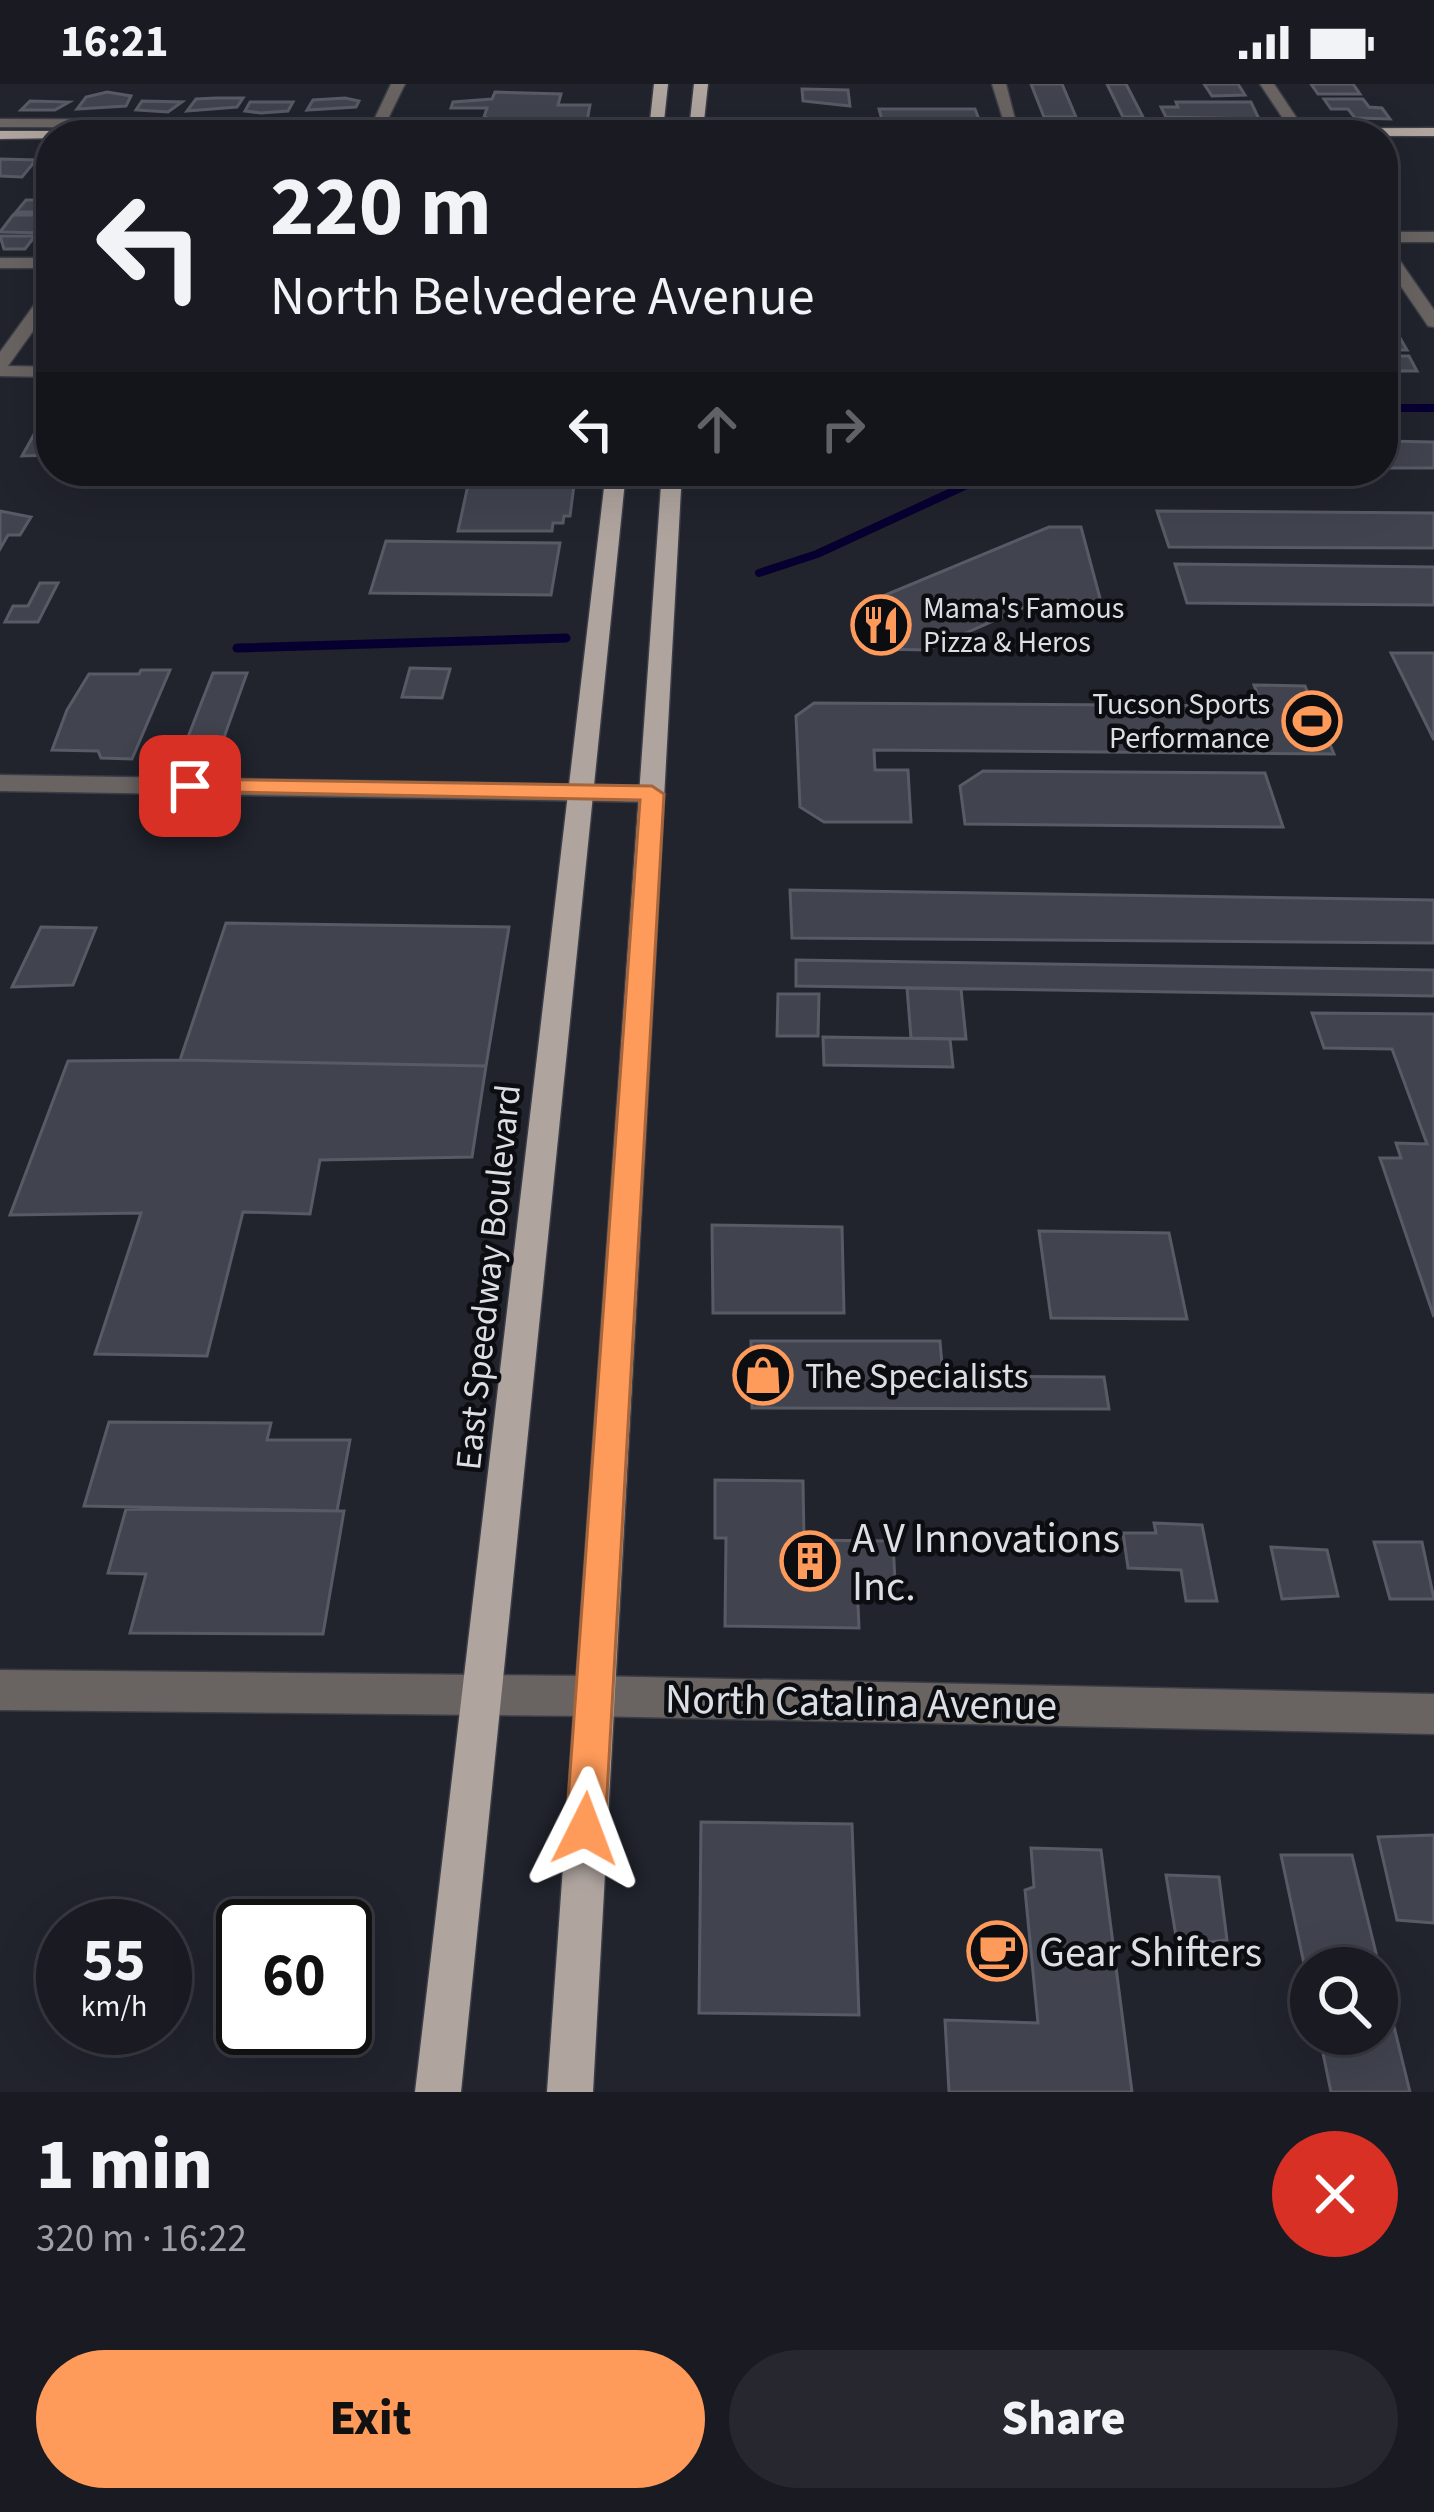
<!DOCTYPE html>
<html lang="en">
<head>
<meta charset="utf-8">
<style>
  body { margin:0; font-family:"Source Sans 3",sans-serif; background:#26272f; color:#f1f3f6; height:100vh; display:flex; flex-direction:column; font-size:45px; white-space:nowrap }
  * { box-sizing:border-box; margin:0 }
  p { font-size:39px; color:#9fa1a5 }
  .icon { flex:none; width:66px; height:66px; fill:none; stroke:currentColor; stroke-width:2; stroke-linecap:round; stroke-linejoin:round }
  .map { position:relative; height:2008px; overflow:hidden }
  .details { display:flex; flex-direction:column; background:#191a22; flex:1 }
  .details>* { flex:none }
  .guide { position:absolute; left:36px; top:36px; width:1362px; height:366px; border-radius:48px; box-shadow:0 12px 48px #0002,0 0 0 3px #373840; background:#191a22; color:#f1f3f6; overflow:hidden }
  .buttons { position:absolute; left:1290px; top:1863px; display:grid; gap:24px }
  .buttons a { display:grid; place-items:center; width:108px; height:108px; border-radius:50%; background:#191a22; box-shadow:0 12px 48px #0002,0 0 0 3px #373840; font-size:60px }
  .speed { position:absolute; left:36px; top:1815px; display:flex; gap:24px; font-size:60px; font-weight:700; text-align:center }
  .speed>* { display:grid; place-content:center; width:156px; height:156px; border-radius:50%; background:#191a22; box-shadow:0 12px 48px #0002,0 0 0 3px #373840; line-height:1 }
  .speed small { font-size:30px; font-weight:400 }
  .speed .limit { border:6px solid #111; border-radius:18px; background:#fff; color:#111 }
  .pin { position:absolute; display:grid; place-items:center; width:102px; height:102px; color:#fff; margin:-51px; border-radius:24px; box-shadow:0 6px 18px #0006 }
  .me { position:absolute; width:132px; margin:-66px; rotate:3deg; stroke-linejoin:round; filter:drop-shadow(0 0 9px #0008) }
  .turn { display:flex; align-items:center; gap:42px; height:252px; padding:0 36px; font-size:54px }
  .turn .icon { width:156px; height:156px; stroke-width:2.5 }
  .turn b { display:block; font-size:84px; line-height:102px }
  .lanes { display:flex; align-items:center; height:114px; padding:0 36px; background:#0003; justify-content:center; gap:60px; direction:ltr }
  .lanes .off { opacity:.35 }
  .round { display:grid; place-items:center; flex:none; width:126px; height:126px; border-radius:63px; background:#26272f }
  .head { display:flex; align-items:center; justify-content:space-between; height:204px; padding:0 36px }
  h1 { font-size:72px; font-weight:800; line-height:90px }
  .action { display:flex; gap:24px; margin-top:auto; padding:24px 36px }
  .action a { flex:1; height:138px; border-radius:72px; background:#ff9b5a; color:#111; font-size:48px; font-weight:800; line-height:138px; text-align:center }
  .action a+a { background:#26272f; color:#f1f3f6 }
  .status { display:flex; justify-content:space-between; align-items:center; height:84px; padding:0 60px; background:#191a22; direction:ltr }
  .status svg { height:33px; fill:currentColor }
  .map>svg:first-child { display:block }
</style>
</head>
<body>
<div class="status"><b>16:21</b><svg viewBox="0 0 49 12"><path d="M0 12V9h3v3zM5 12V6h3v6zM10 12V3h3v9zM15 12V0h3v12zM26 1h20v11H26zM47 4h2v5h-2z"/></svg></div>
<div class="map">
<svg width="1434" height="2008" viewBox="0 0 1434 2008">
  <rect width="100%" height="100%" fill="#21232d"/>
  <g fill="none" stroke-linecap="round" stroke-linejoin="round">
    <!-- stream-far1 -->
    <path stroke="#060031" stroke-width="8" d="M 1383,324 L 1434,324
      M 759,489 L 817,470 L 997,387"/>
    <!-- stream -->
    <path stroke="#060031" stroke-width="9" d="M 237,564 L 566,554"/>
  </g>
  <!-- building -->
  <path fill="#41444f" stroke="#585a66" stroke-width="3" d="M 1031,0 L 1062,0 L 1076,33 L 1044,33 Z
    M 1107,0 L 1126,0 L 1143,33 L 1123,33 Z
    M 1204,0 L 1238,0 L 1245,11 L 1212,12 Z
    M 1311,0 L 1353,0 L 1360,10 L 1318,10 Z
    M 802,5 L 848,6 L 850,22 L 803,17 Z
    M 107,8 L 131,12 L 126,22 L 77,25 L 86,13 Z
    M 495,8 L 561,10 L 558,21 L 590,21 L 587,37 L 493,36 L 484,33 L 487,24 L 451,24 L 453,18 L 492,15 Z
    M 216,14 L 243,14 L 237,23 L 187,27 L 196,15 Z
    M 345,14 L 359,17 L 356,23 L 307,26 L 313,16 Z
    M 1324,15 L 1363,15 L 1369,23 L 1382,24 L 1390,35 L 1355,34 L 1348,25 L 1331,25 Z
    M 30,17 L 69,18 L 55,26 L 21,26 Z
    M 142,17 L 182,18 L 168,28 L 136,26 Z
    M 250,18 L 293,18 L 288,27 L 261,29 L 245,27 Z
    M 1176,18 L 1251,18 L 1259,35 L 1166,33 L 1161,23 L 1178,23 Z
    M 879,25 L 975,25 L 980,38 L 882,36 Z
    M 0,75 L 36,76 L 22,93 L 0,92 Z
    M 26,116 L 51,116 L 51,128 L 16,128 Z
    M 13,131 L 51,131 L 51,142 L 46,149 L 0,148 Z
    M 0,152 L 35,152 L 25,165 L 4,165 Z
    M 1383,247 L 1396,247 L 1407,266 L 1383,266 Z
    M 1383,272 L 1409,272 L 1417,287 L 1383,287 Z
    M 51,320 L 51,371 L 22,372 Z
    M 1383,357 L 1434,358 L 1434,384 L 1383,384 Z
    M 813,387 L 882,387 L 884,401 L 814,401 Z
    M 468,401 L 574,401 L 570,432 L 564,432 L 563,439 L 553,439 L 552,447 L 458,447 Z
    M 0,427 L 31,433 L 20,451 L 8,451 L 0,465 Z
    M 1157,427 L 1434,429 L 1434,464 L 1169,463 Z
    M 1049,443 L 1081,443 L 1101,518 L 1039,517 L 927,566 L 877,565 L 871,517 Z
    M 386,457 L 560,459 L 551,511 L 370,509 Z
    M 1175,480 L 1434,483 L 1434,521 L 1187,519 Z
    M 40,499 L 58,499 L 38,538 L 5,538 L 13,522 L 28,522 Z
    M 1391,569 L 1434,569 L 1434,656 Z
    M 410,584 L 450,585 L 442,614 L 402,613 Z
    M 141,586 L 170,586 L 132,675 L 101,674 L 98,667 L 52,666 L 67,626 L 89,590 L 139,590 Z
    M 213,589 L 247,589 L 222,659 L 186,658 Z
    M 1254,601 L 1305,602 L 1334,670 L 874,666 L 875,686 L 908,686 L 911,738 L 824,738 L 800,723 L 796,632 L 814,619 L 1262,622 Z
    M 983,687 L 1265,689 L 1283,743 L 965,740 L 960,702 Z
    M 790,806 L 1434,816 L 1434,859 L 792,854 Z
    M 226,839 L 509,843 L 486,982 L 180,976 Z
    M 41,843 L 96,844 L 73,901 L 12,903 Z
    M 796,876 L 1434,886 L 1434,912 L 796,902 Z
    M 907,904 L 961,905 L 966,955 L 911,954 Z
    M 778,910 L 819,910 L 818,952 L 777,952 Z
    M 1312,929 L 1434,930 L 1434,1233 L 1380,1074 L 1401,1074 L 1396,1059 L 1427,1060 L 1392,965 L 1324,964 Z
    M 823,953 L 950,955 L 953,983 L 824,981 Z
    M 180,976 L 486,982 L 472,1073 L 320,1076 L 310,1130 L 243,1128 L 207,1272 L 95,1270 L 141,1129 L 10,1131 L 68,977 Z
    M 712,1141 L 842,1143 L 844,1229 L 713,1229 Z
    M 1039,1147 L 1169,1149 L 1187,1235 L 1051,1234 Z
    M 751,1257 L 940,1257 L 943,1292 L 1104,1293 L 1109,1325 L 752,1324 Z
    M 109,1338 L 271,1339 L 267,1356 L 350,1356 L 337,1427 L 84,1422 Z
    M 715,1396 L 803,1397 L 804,1456 L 893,1457 L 895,1498 L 857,1497 L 859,1544 L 725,1542 L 726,1454 L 715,1454 Z
    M 126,1425 L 344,1427 L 323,1550 L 130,1549 L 146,1490 L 108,1489 Z
    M 1154,1439 L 1202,1441 L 1217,1517 L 1186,1517 L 1181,1486 L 1128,1484 L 1123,1449 L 1156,1449 Z
    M 1374,1458 L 1422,1458 L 1434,1515 L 1390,1515 Z
    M 1271,1463 L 1327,1466 L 1338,1512 L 1282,1515 Z
    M 701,1738 L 852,1740 L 859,1931 L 699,1929 Z
    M 1434,1751 L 1434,1839 L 1397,1836 L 1378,1753 Z
    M 1031,1764 L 1101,1766 L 1132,2008 L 949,2008 L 945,1936 L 1038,1939 L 1025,1806 L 1034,1803 Z
    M 1281,1771 L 1352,1771 L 1410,2008 L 1331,2008 L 1319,1950 L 1377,1950 L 1377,1884 L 1311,1884 L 1311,1913 Z
    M 1166,1791 L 1219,1793 L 1227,1856 L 1209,1858 L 1211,1874 L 1180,1877 Z"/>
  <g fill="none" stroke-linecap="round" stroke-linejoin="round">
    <!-- street casing -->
    <g stroke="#3b3d47" stroke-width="3">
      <path id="street" d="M 391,0 L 405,0 L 380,51 L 366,51 L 369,44 L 0,43 L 0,35 L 374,36 Z
        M 992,0 L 1006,0 L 1019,51 L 1007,48 Z
        M 1260,0 L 1274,0 L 1308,51 L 1294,51 Z
        M 1383,148 L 1434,148 L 1434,158 L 1383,158 Z
        M 1383,159 L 1389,161 L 1434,226 L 1434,243 L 1428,242 L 1383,176 Z
        M 0,174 L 51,174 L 51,184 L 0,184 Z
        M 51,205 L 51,222 L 8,282 L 51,283 L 51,293 L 0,292 L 0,268 L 45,206 Z
        M 0,691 L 652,702 L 665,710 L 652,718 L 0,707 Z
        M 0,1586 L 593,1592 L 1434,1610 L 1434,1650 L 593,1632 L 0,1626 Z"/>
    </g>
    <!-- primary casing -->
    <g stroke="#3b3d47" stroke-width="3">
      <path id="primary" d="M 654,0 L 668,0 L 663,46 L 689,46 L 694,0 L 708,0 L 703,46 L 1434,44 L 1434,52 L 487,51 L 494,47 L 649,46 Z
        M 0,47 L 245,47 L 252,51 L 0,55 Z
        M 606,387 L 626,387 L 461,2008 L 415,2008 Z
        M 662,387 L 682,387 L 593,2008 L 547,2008 Z"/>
    </g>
    <!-- street -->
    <use href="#street" fill="#696461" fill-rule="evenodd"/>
    <!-- primary -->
    <use href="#primary" fill="#afa49e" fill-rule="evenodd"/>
  </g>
  <!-- route -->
  <path fill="#ff9b5a" stroke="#a6653a" stroke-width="3" d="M 190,695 L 652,702 L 664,710 L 605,1745 L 599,1758 L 585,1764 L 572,1758 L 566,1745 L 640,716 L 182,707 L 179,702 Z"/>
  <!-- icons -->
  <defs>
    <g id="restaurant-ring" transform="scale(3)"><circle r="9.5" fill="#0c0d11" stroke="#ff9b5a" stroke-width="1.5"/><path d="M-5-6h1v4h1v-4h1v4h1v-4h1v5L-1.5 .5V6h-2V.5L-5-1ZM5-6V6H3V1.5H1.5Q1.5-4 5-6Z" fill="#ff9b5a"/></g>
    <g id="stadium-ring" transform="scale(3)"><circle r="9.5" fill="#0c0d11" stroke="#ff9b5a" stroke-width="1.5"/><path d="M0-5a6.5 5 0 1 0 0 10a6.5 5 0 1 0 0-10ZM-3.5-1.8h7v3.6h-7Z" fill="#ff9b5a"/></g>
    <g id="shop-ring" transform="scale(3)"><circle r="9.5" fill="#0c0d11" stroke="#ff9b5a" stroke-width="1.5"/><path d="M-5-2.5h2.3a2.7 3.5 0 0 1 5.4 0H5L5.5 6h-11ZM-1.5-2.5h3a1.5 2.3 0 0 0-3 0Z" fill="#ff9b5a"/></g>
    <g id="building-ring" transform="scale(3)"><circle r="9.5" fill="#0c0d11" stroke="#ff9b5a" stroke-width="1.5"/><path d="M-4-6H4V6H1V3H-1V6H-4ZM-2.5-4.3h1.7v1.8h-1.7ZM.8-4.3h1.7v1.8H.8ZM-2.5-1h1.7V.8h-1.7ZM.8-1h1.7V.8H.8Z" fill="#ff9b5a"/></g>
    <g id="cafe-ring" transform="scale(3)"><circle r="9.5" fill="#0c0d11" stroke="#ff9b5a" stroke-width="1.5"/><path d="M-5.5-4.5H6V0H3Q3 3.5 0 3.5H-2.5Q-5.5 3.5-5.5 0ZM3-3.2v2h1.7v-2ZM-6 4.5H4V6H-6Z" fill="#ff9b5a"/></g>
  </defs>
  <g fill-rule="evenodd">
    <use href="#restaurant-ring" x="881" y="541"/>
    <use href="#stadium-ring" x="1312" y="637"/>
    <use href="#shop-ring" x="763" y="1291"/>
    <use href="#building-ring" x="810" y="1477"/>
    <use href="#cafe-ring" x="997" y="1867"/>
  </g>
  <g text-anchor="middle" stroke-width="9" stroke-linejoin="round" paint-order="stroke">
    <!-- far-poi labels -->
    <g font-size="30" fill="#dcdee5" stroke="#0c0d11" text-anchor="start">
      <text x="923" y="534">Mama's Famous<tspan x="923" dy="34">Pizza &amp; Heros</tspan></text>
      <text x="1270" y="630" text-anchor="end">Tucson Sports<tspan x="1270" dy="34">Performance</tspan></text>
    </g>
    <!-- street labels -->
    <g font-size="36" fill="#dcdee5" stroke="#0c0d11">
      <text transform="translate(487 1193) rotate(-84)" y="13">East Speedway Boulevard</text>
    </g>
    <!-- poi labels -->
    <g font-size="36" fill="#dcdee5" stroke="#0c0d11" text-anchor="start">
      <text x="805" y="1304">The Specialists</text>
    </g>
    <!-- near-poi labels -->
    <g font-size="42" fill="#dcdee5" stroke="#0c0d11" text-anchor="start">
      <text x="852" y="1468">A V Innovations<tspan x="852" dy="48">Inc.</tspan></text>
      <text x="1039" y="1882">Gear Shifters</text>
    </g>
    <!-- near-street labels -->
    <g font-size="42" fill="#dcdee5" stroke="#0c0d11">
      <text transform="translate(861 1617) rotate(1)" y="15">North Catalina Avenue</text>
    </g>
  </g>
</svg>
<div class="buttons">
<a><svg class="icon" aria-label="search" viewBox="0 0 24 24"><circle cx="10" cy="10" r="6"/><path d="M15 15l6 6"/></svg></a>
</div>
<div class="speed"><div>55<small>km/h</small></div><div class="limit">60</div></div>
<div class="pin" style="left:190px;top:702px;background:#d93025"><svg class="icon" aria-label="arrive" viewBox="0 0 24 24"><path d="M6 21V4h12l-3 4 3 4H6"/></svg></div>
<svg class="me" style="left:585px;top:1745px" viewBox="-20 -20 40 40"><path d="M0-17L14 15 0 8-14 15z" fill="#ff9b5a" stroke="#fff" stroke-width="4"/></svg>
<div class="guide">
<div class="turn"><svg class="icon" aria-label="left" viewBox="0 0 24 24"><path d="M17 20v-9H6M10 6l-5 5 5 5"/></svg><div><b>220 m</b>North Belvedere Avenue</div></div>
<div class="lanes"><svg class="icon" aria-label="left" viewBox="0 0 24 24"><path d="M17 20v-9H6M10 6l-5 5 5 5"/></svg><svg class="icon off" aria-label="ahead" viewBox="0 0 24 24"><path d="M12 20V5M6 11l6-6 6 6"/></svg><svg class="icon off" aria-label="right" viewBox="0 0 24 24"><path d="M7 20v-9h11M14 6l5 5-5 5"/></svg></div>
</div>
</div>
<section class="details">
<div class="head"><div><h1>1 min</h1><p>320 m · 16:22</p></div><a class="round" style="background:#d93025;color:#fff"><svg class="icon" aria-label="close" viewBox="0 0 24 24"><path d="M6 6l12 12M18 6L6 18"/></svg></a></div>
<div class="action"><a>Exit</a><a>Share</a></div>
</section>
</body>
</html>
